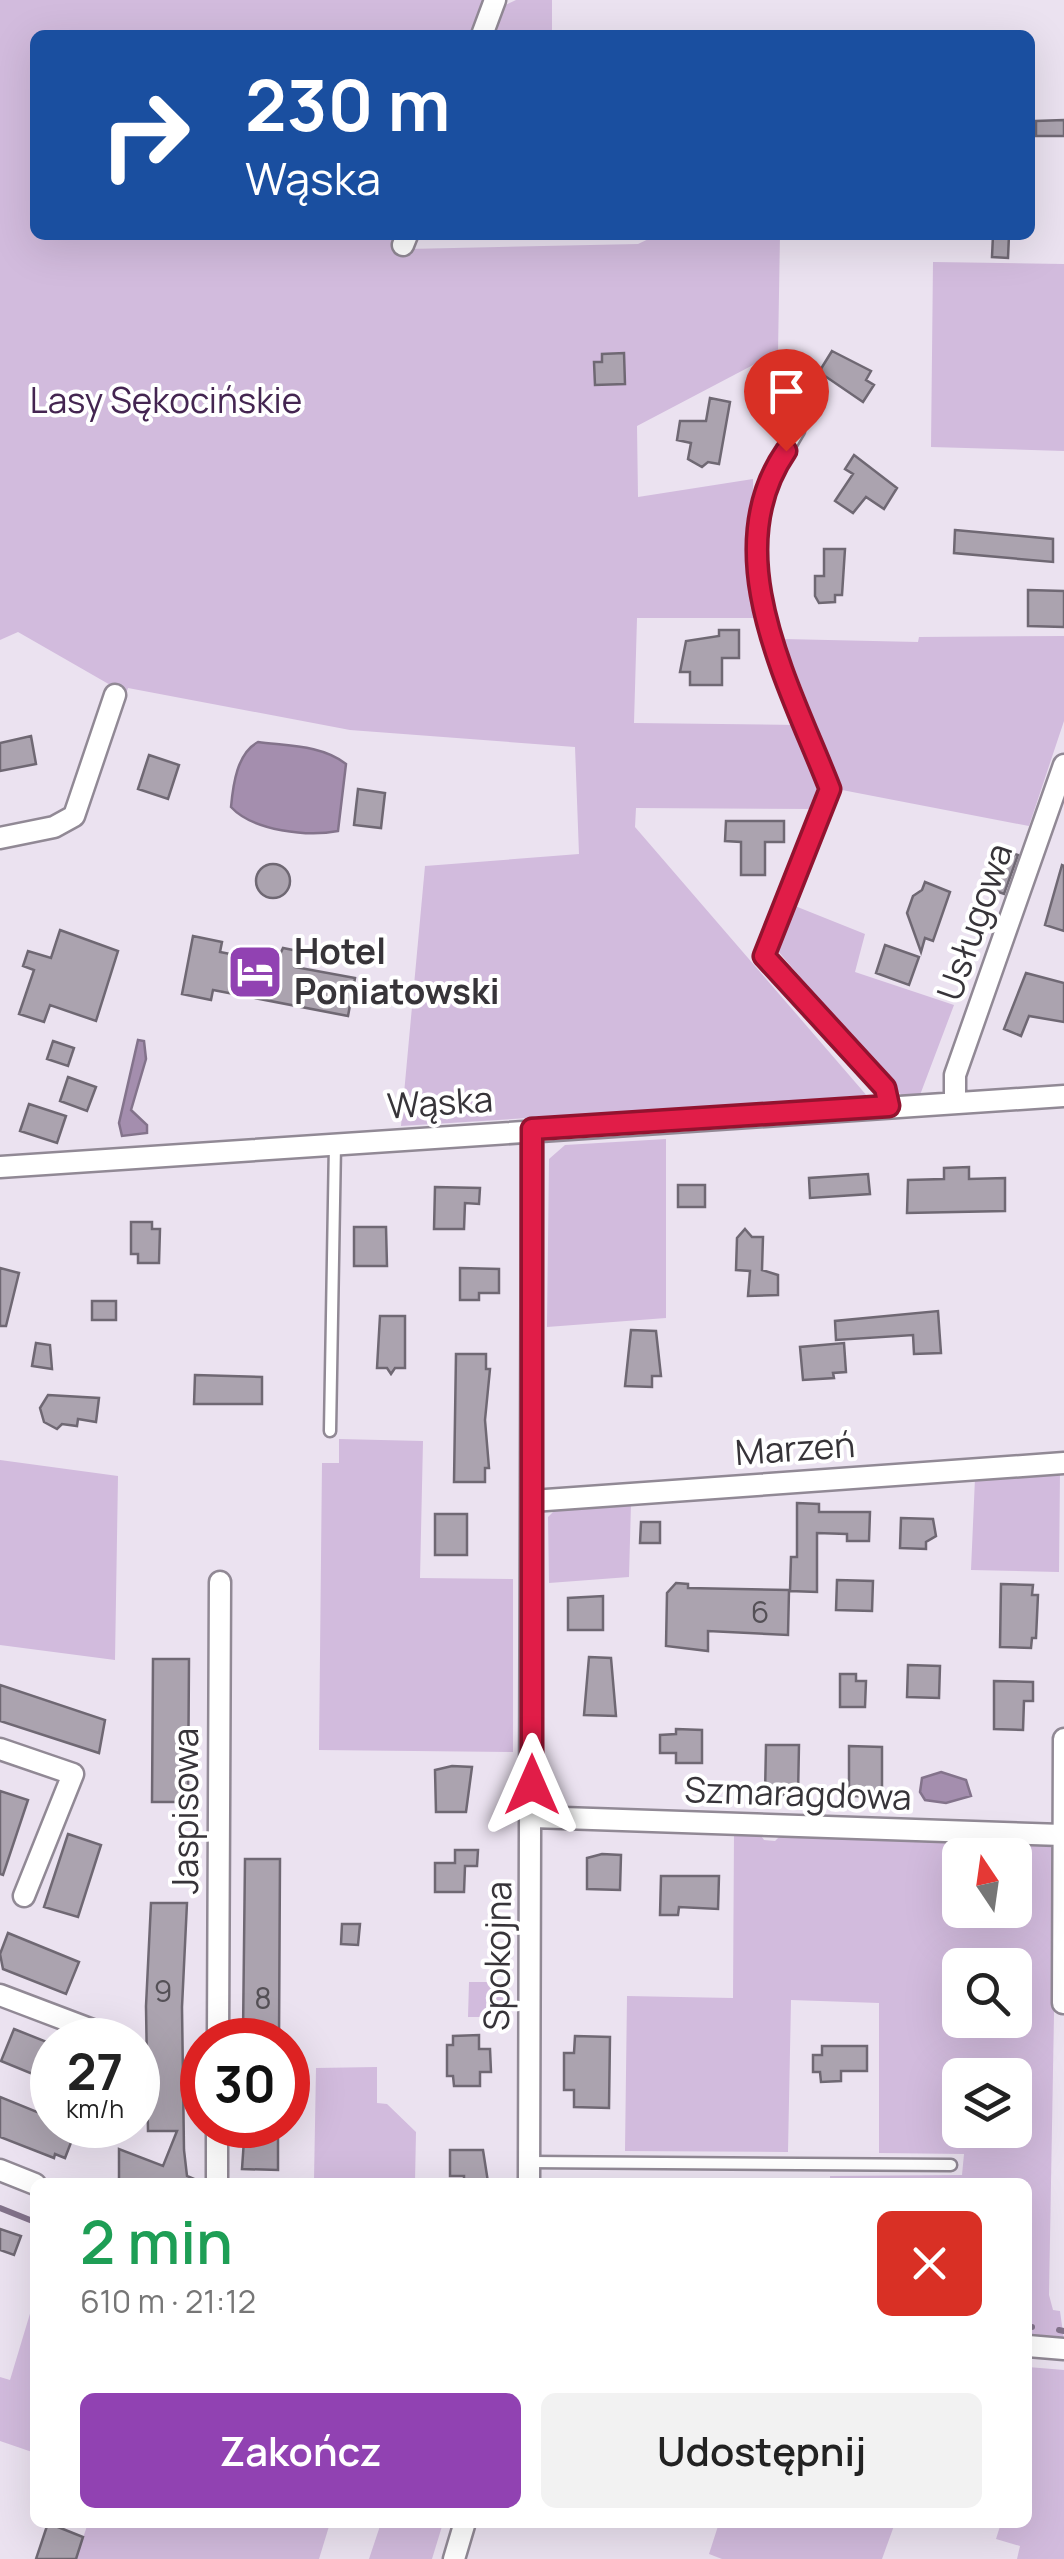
<!DOCTYPE html>
<html lang="pl">
<head>
<meta charset="utf-8">
<style>
  body { margin:0; font-family:Manrope,sans-serif; background:#f2f2f2; color:#222; height:100vh; display:flex; flex-direction:column; font-size:38px; white-space:nowrap }
  * { box-sizing:border-box; margin:0 }
  p { font-size:32px; color:#767676 }
  .icon { flex:none; width:55px; height:55px; fill:none; stroke:currentColor; stroke-width:2; stroke-linecap:round; stroke-linejoin:round }
  .map { position:relative; flex:1; overflow:hidden }
  .sheet { position:absolute; left:30px; top:2178px; width:1002px; height:350px; display:flex; flex-direction:column; background:#fff; border-radius:15px; box-shadow:0 10px 40px #0002 }
  .sheet>* { flex:none }
  .top-card { position:absolute; left:30px; top:30px; width:1005px; height:210px; border-radius:15px; box-shadow:0 10px 40px #0002; background:#1a4fa0; color:#fff; overflow:hidden }
  .needle { width:65px; rotate:347deg }
  .controls { position:absolute; left:942px; top:1838px; display:grid; gap:20px }
  .controls a { display:grid; place-items:center; width:90px; height:90px; border-radius:15px; background:#fff; box-shadow:0 10px 40px #0002; font-size:50px }
  .speed { position:absolute; left:30px; top:2018px; display:flex; gap:20px; font-size:50px; font-weight:700; text-align:center }
  .speed>* { display:grid; place-content:center; width:130px; height:130px; border-radius:50%; background:#fff; box-shadow:0 10px 40px #0002; line-height:1 }
  .speed small { font-size:25px; font-weight:400 }
  .speed .limit { border:15px solid #d22; background:#fff; color:#111 }
  .pin { position:absolute; display:grid; place-items:center; width:85px; height:85px; color:#fff; margin:-102px -42px; border-radius:50% 50% 50% 0; rotate:-45deg; box-shadow:0 0 10px #0007 }
  .pin .icon { rotate:45deg }
  .me { position:absolute; width:110px; margin:-55px; rotate:0deg; stroke-linejoin:round; filter:drop-shadow(0 0 8px #0008) }
  .turn { display:flex; align-items:center; gap:35px; height:210px; padding:0 50px; font-size:45px }
  .turn .icon { width:130px; height:130px; stroke-width:2.5 }
  .turn b { display:block; font-size:70px; line-height:85px }
  .round { display:grid; place-items:center; flex:none; width:105px; height:105px; border-radius:15px; background:#f2f2f2 }
  .summary { display:flex; align-items:center; justify-content:space-between; height:170px; padding:0 50px }
  h1 { font-size:60px; font-weight:600; line-height:75px; color:#1e9e55 }
  .button { display:flex; gap:20px; margin-top:auto; padding:20px 50px }
  .button a { flex:1; height:115px; border-radius:15px; background:#9142b2; color:#fff; font-size:40px; font-weight:600; line-height:115px; text-align:center }
  .button a+a { background:#f2f2f2; color:#222 }
  .map>svg:first-child { display:block }
</style>
</head>
<body>
<div class="map">
<svg width="1064" height="2559" viewBox="0 0 1064 2559">
  <rect width="100%" height="100%" fill="#ebe2f0"/>
  <!-- green -->
  <path fill="#d2bbdd" fill-rule="evenodd" d="M 0,0 L 490,0 L 477,35 L 35,35 L 35,235 L 402,235 L 408,249 L 638,244 L 657,235 L 780,235 L 778,352 L 637,426 L 638,497 L 753,479 L 756,618 L 637,618 L 634,723 L 798,725 L 823,789 L 815,809 L 636,808 L 635,827 L 868,1097 L 401,1126 L 425,866 L 579,854 L 575,747 L 350,730 L 128,688 L 126,694 L 18,632 L 0,640 Z
    M 516,0 L 552,0 L 552,35 L 489,35 L 499,8 Z
    M 933,262 L 1064,264 L 1064,451 L 931,447 Z
    M 1064,636 L 1064,721 L 1029,826 L 842,790 L 783,639 L 918,642 L 919,637 Z
    M 795,906 L 865,934 L 855,972 L 954,1005 L 920,1095 L 903,1097 L 777,950 Z
    M 666,1139 L 666,1318 L 547,1327 L 549,1159 L 565,1145 Z
    M 339,1439 L 423,1441 L 420,1578 L 513,1579 L 513,1752 L 319,1750 L 322,1463 L 339,1463 Z
    M 0,1460 L 118,1476 L 115,1660 L 0,1645 Z
    M 1060,1472 L 1059,1572 L 971,1570 L 975,1478 Z
    M 631,1503 L 629,1577 L 549,1583 L 548,1517 L 557,1508 Z
    M 734,1833 L 760,1834 L 764,1840 L 775,1841 L 780,1836 L 1057,1846 L 1049,2295 L 1053,2310 L 1060,2311 L 1064,2340 L 1028,2338 L 1028,2182 L 830,2182 L 830,2176 L 962,2175 L 964,2154 L 879,2153 L 879,2003 L 791,2000 L 788,2152 L 625,2151 L 627,1996 L 733,1998 ZM 960,1855 L 1015,1855 L 1015,1910 L 960,1910 ZM 960,1965 L 1015,1965 L 1015,2020 L 960,2020 ZM 960,2075 L 1015,2075 L 1015,2130 L 960,2130 Z
    M 469,1982 L 510,1982 L 510,2017 L 468,2017 Z
    M 377,2067 L 377,2103 L 387,2104 L 416,2132 L 415,2182 L 224,2182 L 314,2180 L 316,2068 Z
    M 35,2297 L 35,2453 L 0,2441 L 0,2377 L 10,2380 Z
    M 1028,2367 L 1064,2370 L 1064,2559 L 1017,2559 L 1020,2546 L 996,2539 L 1001,2523 L 1028,2522 Z
    M 88,2523 L 330,2523 L 319,2559 L 76,2559 Z
    M 381,2523 L 443,2523 L 432,2559 L 369,2559 Z
    M 719,2523 L 719,2522 L 895,2523 L 882,2559 L 722,2559 L 709,2554 Z"/>
  <!-- water -->
  <path fill="#a48eae" stroke="#83738b" stroke-width="2.5" d="M 258,742 C 288,746 322,745 346,764 L 338,831 C 308,837 253,831 231,807 C 233,785 237,753 258,742 Z
    M 138,1040 L 144,1041 L 146,1059 L 131,1110 L 147,1125 L 147,1133 L 122,1136 L 119,1123 Z
    M 941,1772 L 966,1780 L 971,1796 L 946,1803 L 925,1800 L 920,1792 L 922,1778 Z"/>
  <g fill="none" stroke-linecap="round" stroke-linejoin="round">
    <!-- stream -->
    <path stroke="#83738b" stroke-width="6" d="M 0,2208 L 35,2222
      M 1028,2327 L 1032,2327
      M 1059,2330 L 1064,2331"/>
  </g>
  <!-- building -->
  <path fill="#aba3af" stroke="#6f6873" stroke-width="2.5" d="M 1064,120 L 1064,136 L 1036,136 L 1036,121 Z
    M 993,235 L 1009,235 L 1008,258 L 992,257 Z
    M 832,351 L 871,371 L 866,380 L 874,385 L 863,402 L 819,372 Z
    M 624,353 L 625,384 L 595,385 L 594,362 L 602,362 L 602,354 Z
    M 710,398 L 730,402 L 719,464 L 708,462 L 702,467 L 688,459 L 691,443 L 677,440 L 680,421 L 706,421 Z
    M 854,455 L 897,488 L 884,509 L 866,497 L 853,513 L 835,501 L 853,474 L 845,469 Z
    M 955,530 L 1053,539 L 1053,562 L 954,553 Z
    M 824,549 L 845,549 L 842,595 L 835,595 L 835,602 L 819,603 L 815,596 L 815,576 L 824,576 Z
    M 1028,590 L 1064,591 L 1064,627 L 1028,626 Z
    M 719,630 L 739,630 L 739,658 L 722,658 L 722,685 L 690,685 L 690,672 L 680,672 L 686,641 L 719,636 Z
    M 31,736 L 36,764 L 0,771 L 0,743 Z
    M 149,755 L 179,765 L 168,799 L 138,789 Z
    M 358,789 L 385,793 L 381,828 L 354,825 Z
    M 726,821 L 784,821 L 784,842 L 765,842 L 765,875 L 741,875 L 741,842 L 725,841 Z
    M 1009,852 L 1018,855 L 1004,894 L 996,891 Z
    M256 881a17 17 0 1 1 34 0a17 17 0 1 1-34 0Z
    M 1062,865 L 1064,866 L 1064,931 L 1045,925 Z
    M 925,882 L 950,892 L 933,941 L 925,938 L 921,952 L 907,913 L 913,896 L 922,890 Z
    M 60,930 L 118,951 L 96,1021 L 50,1005 L 44,1022 L 19,1014 L 34,970 L 23,966 L 28,951 L 51,958 Z
    M 193,936 L 222,942 L 220,952 L 276,963 L 283,948 L 298,951 L 295,967 L 355,978 L 348,1016 L 213,990 L 211,1000 L 182,994 Z
    M 885,945 L 919,957 L 909,985 L 876,973 Z
    M 1026,973 L 1064,983 L 1064,1022 L 1029,1016 L 1021,1036 L 1004,1029 Z
    M 53,1041 L 74,1048 L 68,1066 L 47,1059 Z
    M 68,1077 L 96,1087 L 87,1111 L 60,1101 Z
    M 29,1104 L 66,1116 L 57,1143 L 20,1131 Z
    M 969,1167 L 969,1179 L 1005,1178 L 1005,1211 L 907,1213 L 908,1180 L 944,1179 L 944,1168 Z
    M 868,1174 L 870,1194 L 810,1198 L 809,1178 Z
    M 678,1185 L 705,1185 L 705,1207 L 678,1207 Z
    M 435,1187 L 480,1188 L 479,1204 L 465,1203 L 464,1229 L 434,1229 Z
    M 131,1222 L 152,1222 L 152,1229 L 160,1229 L 159,1263 L 138,1263 L 138,1254 L 131,1254 Z
    M 354,1227 L 386,1227 L 387,1266 L 354,1266 Z
    M 745,1229 L 752,1237 L 763,1237 L 762,1270 L 778,1275 L 778,1295 L 748,1296 L 750,1271 L 736,1270 L 737,1238 Z
    M 0,1268 L 19,1273 L 6,1326 L 0,1326 Z
    M 460,1268 L 499,1269 L 499,1293 L 479,1293 L 479,1300 L 460,1300 Z
    M 92,1301 L 116,1301 L 116,1320 L 92,1320 Z
    M 938,1311 L 941,1353 L 914,1354 L 913,1335 L 836,1340 L 835,1321 Z
    M 380,1316 L 405,1316 L 405,1368 L 395,1368 L 391,1374 L 387,1368 L 377,1368 Z
    M 631,1330 L 656,1331 L 661,1376 L 652,1376 L 652,1387 L 625,1386 Z
    M 36,1343 L 50,1345 L 52,1369 L 32,1366 Z
    M 844,1343 L 846,1372 L 833,1373 L 834,1378 L 803,1380 L 800,1347 Z
    M 456,1354 L 486,1354 L 486,1369 L 490,1369 L 485,1420 L 489,1468 L 485,1468 L 485,1482 L 454,1482 Z
    M 195,1375 L 262,1377 L 262,1404 L 194,1404 Z
    M 48,1395 L 99,1398 L 96,1422 L 78,1419 L 77,1426 L 62,1424 L 57,1429 L 44,1422 L 40,1408 Z
    M 797,1503 L 819,1504 L 819,1512 L 870,1512 L 869,1541 L 847,1541 L 847,1534 L 817,1533 L 817,1592 L 790,1591 L 791,1557 L 797,1557 Z
    M 435,1514 L 467,1514 L 467,1555 L 435,1555 Z
    M 901,1518 L 933,1519 L 936,1536 L 926,1542 L 926,1549 L 900,1548 Z
    M 641,1522 L 660,1522 L 660,1543 L 640,1543 Z
    M 837,1580 L 873,1581 L 872,1611 L 836,1610 Z
    M 676,1583 L 688,1584 L 688,1588 L 789,1590 L 788,1635 L 708,1631 L 708,1651 L 666,1646 L 667,1593 Z
    M 1001,1584 L 1033,1585 L 1032,1595 L 1038,1595 L 1036,1638 L 1032,1638 L 1031,1648 L 1000,1647 Z
    M 603,1596 L 603,1630 L 568,1630 L 568,1598 Z
    M 589,1657 L 611,1658 L 616,1716 L 584,1715 Z
    M 153,1659 L 189,1659 L 188,1802 L 152,1802 Z
    M 908,1665 L 940,1666 L 939,1698 L 907,1697 Z
    M 840,1674 L 856,1674 L 856,1681 L 866,1681 L 865,1707 L 840,1707 Z
    M 994,1681 L 1033,1682 L 1033,1701 L 1024,1701 L 1023,1730 L 994,1729 Z
    M 0,1685 L 105,1720 L 99,1753 L 0,1721 Z
    M 676,1729 L 702,1730 L 702,1763 L 676,1763 L 676,1753 L 660,1753 L 660,1735 L 676,1734 Z
    M 766,1745 L 799,1745 L 798,1795 L 765,1795 Z
    M 849,1746 L 882,1747 L 882,1797 L 849,1796 Z
    M 452,1766 L 472,1767 L 466,1812 L 436,1812 L 435,1770 Z
    M 0,1791 L 28,1800 L 3,1875 L 0,1874 Z
    M 68,1834 L 101,1845 L 78,1917 L 44,1907 Z
    M 455,1850 L 478,1850 L 477,1866 L 465,1866 L 464,1892 L 435,1892 L 435,1863 L 455,1863 Z
    M 602,1854 L 621,1855 L 620,1890 L 587,1889 L 587,1858 Z
    M 245,1859 L 280,1859 L 279,2040 L 246,2040 L 243,2035 Z
    M 661,1876 L 719,1876 L 718,1909 L 679,1907 L 678,1915 L 660,1915 Z
    M 151,1903 L 187,1903 L 182,2007 L 184,2150 L 187,2176 L 201,2182 L 119,2179 L 119,2149 L 163,2166 L 177,2131 L 148,2131 L 146,2006 Z
    M 342,1924 L 360,1924 L 358,1945 L 341,1944 Z
    M 8,1933 L 79,1962 L 66,1994 L 3,1969 L 0,1954 Z
    M 14,2029 L 52,2044 L 52,2082 L 1,2061 Z
    M 479,2035 L 479,2049 L 490,2049 L 491,2072 L 480,2072 L 480,2086 L 454,2086 L 453,2076 L 447,2076 L 447,2045 L 453,2045 L 453,2036 Z
    M 575,2036 L 610,2037 L 609,2108 L 574,2107 L 574,2090 L 564,2090 L 564,2053 L 574,2053 Z
    M 822,2046 L 867,2046 L 867,2071 L 841,2071 L 841,2081 L 821,2082 L 820,2072 L 813,2072 L 813,2055 L 822,2055 Z
    M 0,2097 L 52,2118 L 52,2125 L 80,2129 L 71,2130 L 75,2132 L 65,2158 L 55,2154 L 54,2158 L 0,2137 Z
    M 245,2125 L 278,2125 L 278,2170 L 242,2169 Z
    M 450,2150 L 483,2150 L 488,2182 L 464,2182 L 464,2176 L 450,2176 Z
    M 0,2229 L 21,2236 L 14,2255 L 0,2250 Z
    M 48,2523 L 83,2537 L 76,2559 L 36,2559 Z"/>
  <g fill="none" stroke-linecap="round" stroke-linejoin="round">
    <!-- service casing -->
    <g stroke="#918995" stroke-width="15">
      <path id="service" d="M 799,431 L 762,494 L 760,593 L 779,661 L 829,789 L 764,956 L 885,1088 L 889,1105
        M 330,1431 L 335,1144
        M 529,2162 L 951,2165"/>
    </g>
    <!-- minor casing -->
    <g stroke="#918995" stroke-width="25">
      <path id="minor" d="M 482,35 L 495,0
        M 403,245 L 407,235
        M 0,838 L 54,827 L 74,816 L 115,695
        M 955,1102 L 955,1075 L 1064,765
        M 0,1167 L 1064,1096
        M 532,1501 L 1064,1463
        M 0,1749 L 73,1774 L 24,1896
        M 533,1817 L 1062,1835
        M 0,1995 L 95,2031
        M 1063,2003 L 1064,1739
        M 218,2040 L 220,1582
        M 0,2170 L 35,2184
        M 217,2182 L 217,2125
        M 529,2182 L 532,1129
        M 1028,2346 L 1064,2349
        M 454,2559 L 465,2522"/>
    </g>
    <!-- service -->
    <use href="#service" stroke="#fff" stroke-width="10"/>
    <!-- minor -->
    <use href="#minor" stroke="#fff" stroke-width="20"/>
  </g>
  <g fill="none" stroke-linecap="round" stroke-linejoin="round">
    <!-- route casing -->
    <g stroke="#92132f" stroke-width="25">
      <path id="route" d="M 532,1785 L 532,1129 L 889,1106 L 885,1088 L 764,956 L 830,789 C 791,688 715,554 786,451"/>
    </g>
    <!-- route -->
    <use href="#route" stroke="#e11d48" stroke-width="18"/>
  </g>
  <!-- icons -->
  <defs>
    <g id="hotel-square" transform="scale(2.875)"><rect x="-9" y="-9" width="18" height="18" rx="4" fill="#9142b2" stroke="#fff"/><path d="M-6-4.5h1.5V1H6V5H4.5V3h-9V5H-6ZM-4 0a1.8 1.8 0 1 1 3.6 0ZM.5 0V-2.5h3Q6-2.5 6 0Z" fill="#fff"/></g>
  </defs>
  <g fill-rule="evenodd">
    <use href="#hotel-square" x="255" y="972"/>
  </g>
  <g text-anchor="middle" stroke-width="8" stroke-linejoin="round" paint-order="stroke">
    <!-- number labels -->
    <g font-size="30" fill="#545056">
      <text x="760" y="1623">6</text>
      <text x="163" y="2002">9</text>
      <text x="263" y="2009">8</text>
    </g>
    <!-- park labels -->
    <g font-size="35" fill="#442551" stroke="#fff">
      <text x="166" y="413">Lasy Sękocińskie</text>
    </g>
    <!-- street labels -->
    <g font-size="35" fill="#373439" stroke="#fff">
      <text transform="translate(975 922) rotate(-71)" y="12">Usługowa</text>
      <text transform="translate(440 1103) rotate(-4)" y="12">Wąska</text>
      <text transform="translate(795 1449) rotate(-4)" y="12">Marzeń</text>
      <text transform="translate(798 1794) rotate(2)" y="12">Szmaragdowa</text>
      <text transform="translate(186 1811) rotate(-90)" y="12">Jaspisowa</text>
      <text transform="translate(498 1956) rotate(-89)" y="12">Spokojna</text>
    </g>
    <!-- poi labels -->
    <g font-size="35" font-weight="bold" fill="#373439" stroke="#fff" text-anchor="start">
      <text x="294" y="964">Hotel<tspan x="294" dy="40">Poniatowski</tspan></text>
    </g>
  </g>
</svg>
<div class="controls">
<a><svg class="needle" viewBox="-14 -14 28 28"><path d="M0-13l5 13h-10z" fill="#e53935"/><path d="M0 13l5-13h-10z" fill="#767676"/></svg></a>
<a><svg class="icon" aria-label="search" viewBox="0 0 24 24"><circle cx="10" cy="10" r="6"/><path d="M15 15l6 6"/></svg></a>
<a><svg class="icon" aria-label="layers" viewBox="0 0 24 24"><path d="M12 4l9 5-9 5-9-5zM3 14l9 5 9-5"/></svg></a>
</div>
<div class="speed"><div>27<small>km/h</small></div><div class="limit">30</div></div>
<div class="pin" style="left:786px;top:451px;background:#d93025"><svg class="icon" aria-label="arrive" viewBox="0 0 24 24"><path d="M6 21V4h12l-3 4 3 4H6"/></svg></div>
<svg class="me" style="left:532px;top:1785px" viewBox="-20 -20 40 40"><path d="M0-17L14 15 0 8-14 15z" fill="#e11d48" stroke="#fff" stroke-width="4"/></svg>
<div class="top-card">
<div class="turn"><svg class="icon" aria-label="right" viewBox="0 0 24 24"><path d="M7 20v-9h11M14 6l5 5-5 5"/></svg><div><b>230 m</b>Wąska</div></div>
</div>
<section class="sheet">
<div class="summary"><div><h1>2 min</h1><p>610 m · 21:12</p></div><a class="round" style="background:#d93025;color:#fff"><svg class="icon" aria-label="close" viewBox="0 0 24 24"><path d="M6 6l12 12M18 6L6 18"/></svg></a></div>
<div class="button"><a>Zakończ</a><a>Udostępnij</a></div>
</section>
</div>
</body>
</html>
